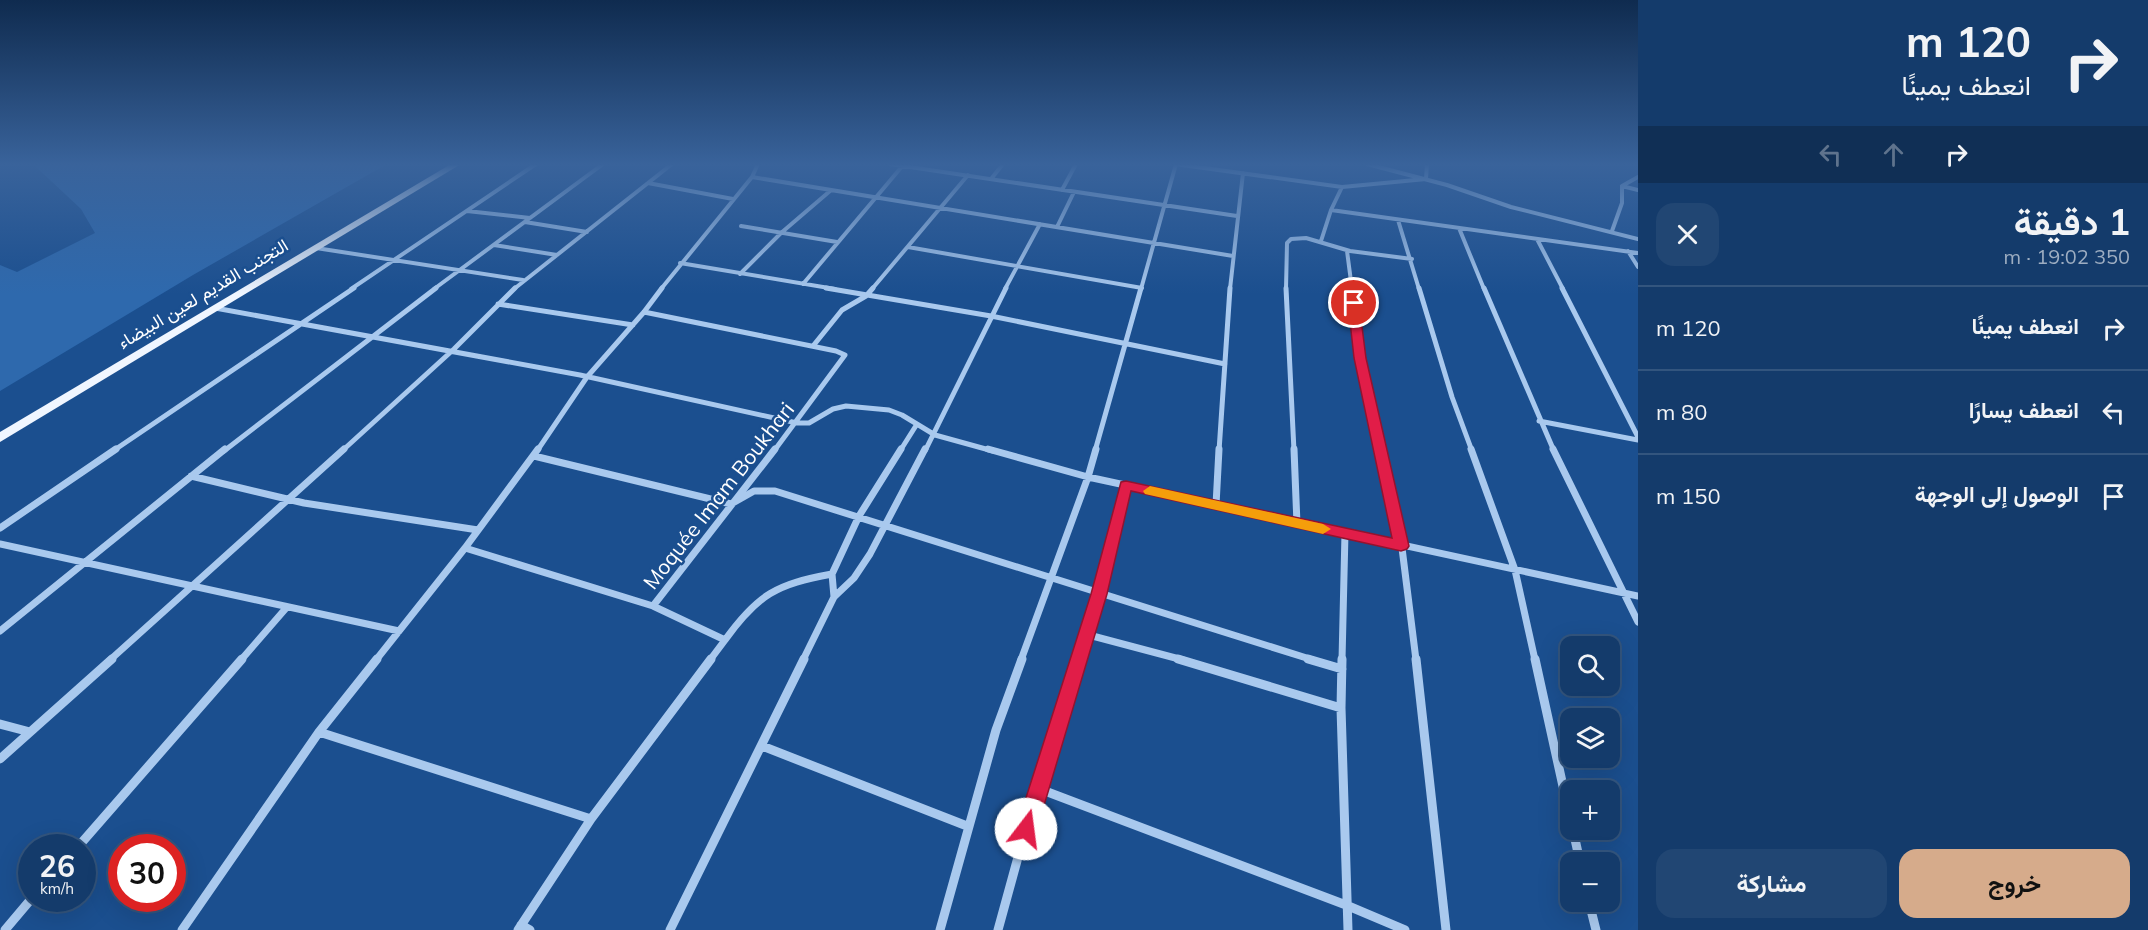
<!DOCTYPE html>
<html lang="ar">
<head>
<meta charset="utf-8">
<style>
  body { margin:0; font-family:Mulish,Vazirmatn,sans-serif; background:#214673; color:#f1f3f6; direction:rtl; height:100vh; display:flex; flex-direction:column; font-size:22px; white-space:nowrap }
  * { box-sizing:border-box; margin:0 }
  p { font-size:20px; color:#9dadc1 }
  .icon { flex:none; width:33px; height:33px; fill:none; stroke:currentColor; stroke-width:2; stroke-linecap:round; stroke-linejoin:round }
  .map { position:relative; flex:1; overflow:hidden; direction:ltr }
  .sheet { display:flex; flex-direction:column; background:#143b6b; width:510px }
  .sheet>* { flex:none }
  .top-card { background:#143b6b; color:#f1f3f6; overflow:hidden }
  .controls { position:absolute; left:1560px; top:636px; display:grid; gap:12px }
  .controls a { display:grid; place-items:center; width:60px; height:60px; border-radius:12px; background:#143b6b; box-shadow:0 6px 24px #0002,0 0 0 2px #33557e; font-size:30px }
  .speed { position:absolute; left:18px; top:834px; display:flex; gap:12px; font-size:30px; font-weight:700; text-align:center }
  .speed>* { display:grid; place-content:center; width:78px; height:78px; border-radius:50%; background:#143b6b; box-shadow:0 6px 24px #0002,0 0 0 2px #33557e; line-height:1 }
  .speed small { font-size:15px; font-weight:400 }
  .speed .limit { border:9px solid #d22; background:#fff; color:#111 }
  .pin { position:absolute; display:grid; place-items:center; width:51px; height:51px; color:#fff; margin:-26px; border:3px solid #fff; border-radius:50%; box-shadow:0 2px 6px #0007 }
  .me { position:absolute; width:66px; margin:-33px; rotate:15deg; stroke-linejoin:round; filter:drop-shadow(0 0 4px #0008) }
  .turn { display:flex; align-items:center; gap:21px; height:126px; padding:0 18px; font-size:27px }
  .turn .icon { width:78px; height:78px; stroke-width:2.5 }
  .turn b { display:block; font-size:42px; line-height:51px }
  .lanes { display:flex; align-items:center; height:57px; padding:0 18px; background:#0003; justify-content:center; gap:30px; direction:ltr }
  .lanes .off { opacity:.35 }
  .round { display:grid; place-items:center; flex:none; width:63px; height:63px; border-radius:18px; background:#214673 }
  .summary { display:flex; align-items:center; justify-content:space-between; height:102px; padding:0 18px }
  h1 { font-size:36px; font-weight:700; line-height:45px }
  .cta { display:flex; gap:12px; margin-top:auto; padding:12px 18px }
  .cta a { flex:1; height:69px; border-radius:18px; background:#d6ab8b; color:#111; font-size:24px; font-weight:700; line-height:69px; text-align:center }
  .cta a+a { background:#214673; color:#f1f3f6 }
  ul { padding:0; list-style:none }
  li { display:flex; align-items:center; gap:18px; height:84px; padding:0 18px; border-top:2px solid #33557e }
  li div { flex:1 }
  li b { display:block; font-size:22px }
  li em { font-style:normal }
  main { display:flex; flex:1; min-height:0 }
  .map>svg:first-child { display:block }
</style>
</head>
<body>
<main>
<section class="sheet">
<div class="top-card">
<div class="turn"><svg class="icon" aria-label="right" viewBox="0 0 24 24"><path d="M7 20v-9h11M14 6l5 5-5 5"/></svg><div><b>120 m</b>انعطف يمينًا</div></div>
<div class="lanes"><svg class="icon off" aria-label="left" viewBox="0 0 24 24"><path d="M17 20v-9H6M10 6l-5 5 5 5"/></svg><svg class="icon off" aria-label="ahead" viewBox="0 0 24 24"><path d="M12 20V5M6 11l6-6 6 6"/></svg><svg class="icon" aria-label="right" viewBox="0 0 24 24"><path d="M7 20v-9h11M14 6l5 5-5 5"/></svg></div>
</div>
<div class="summary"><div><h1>1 دقيقة</h1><p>350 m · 19:02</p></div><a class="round"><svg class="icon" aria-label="close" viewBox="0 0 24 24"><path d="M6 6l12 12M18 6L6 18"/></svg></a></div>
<ul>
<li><svg class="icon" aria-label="right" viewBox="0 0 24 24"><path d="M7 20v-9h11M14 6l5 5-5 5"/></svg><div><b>انعطف يمينًا</b></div><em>120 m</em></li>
<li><svg class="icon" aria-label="left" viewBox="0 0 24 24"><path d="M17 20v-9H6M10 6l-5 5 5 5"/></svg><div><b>انعطف يسارًا</b></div><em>80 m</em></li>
<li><svg class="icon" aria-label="arrive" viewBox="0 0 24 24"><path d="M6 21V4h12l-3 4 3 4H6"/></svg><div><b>الوصول إلى الوجهة</b></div><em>150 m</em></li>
</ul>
<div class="cta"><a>خروج</a><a>مشاركة</a></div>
</section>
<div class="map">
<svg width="1638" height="930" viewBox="0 0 1638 930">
  <rect width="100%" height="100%" fill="#1b4f8f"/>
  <!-- green -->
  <path fill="#2e69ad" d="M 86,164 L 387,164 L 193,275 L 0,391 L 0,265 L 17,272 L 95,233 L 81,209 L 34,165 Z"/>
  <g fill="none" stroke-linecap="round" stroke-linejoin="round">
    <!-- minor-far3 -->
    <path stroke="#a9c9ee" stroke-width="4" d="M 890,164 L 1237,216
      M 1175,164 L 1342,187 L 1331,210 L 1638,253
      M 1367,164 L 1447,185 L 1511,207 L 1638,239
      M 752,177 L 1233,256
      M 991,179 L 1003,164
      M 648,183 L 733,199
      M 1622,186 L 1638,177
      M 1622,186 L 1638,190
      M 1342,187 L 1426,179 L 1427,164
      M 1062,190 L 1076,164
      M 467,211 L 530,218
      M 1398,220 L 1419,289
      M 525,222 L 587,232
      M 741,226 L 837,242
      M 1057,227 L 1074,192
      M 1459,228 L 1484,289
      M 1612,231 L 1622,203 L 1622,186
      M 1537,239 L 1563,289
      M 1321,241 L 1331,210
      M 494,245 L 557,255
      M 908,247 L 1142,288
      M 316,248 L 523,280
      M 1347,251 L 1352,289
      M 1628,251 L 1638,267
      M 680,263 L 835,289
      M 740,274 L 781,233 L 830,191
      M 803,284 L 904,164
      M 351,289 L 536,164
      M 434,289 L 603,164
      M 514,289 L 672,164
      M 661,289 L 752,177 L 758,164
      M 872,289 L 968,175
      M 1005,289 L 1040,224
      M 1141,289 L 1176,164
      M 1230,289 L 1243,173
      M 1286,289 L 1287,243 L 1291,239 L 1306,238 L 1350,251 L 1412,259"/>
    <!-- minor-far2 -->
    <path stroke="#a9c9ee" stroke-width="5" d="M 826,288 L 991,316 L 1225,364
      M 1286,288 L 1294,451
      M 1351,288 L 1360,358 L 1381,451
      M 1419,288 L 1452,397 L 1472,451
      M 1484,288 L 1554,451
      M 1562,288 L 1638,437
      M 498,304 L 633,325
      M 215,308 L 580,375 L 797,423 L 809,423 L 833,409 L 846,406 L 889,410 L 902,415 L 935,435 L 993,451
      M 644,312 L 836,351 L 845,355 L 774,451
      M 813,346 L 842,310 L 866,296 L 873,288
      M 1539,421 L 1638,440
      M 113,451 L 354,288
      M 224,451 L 436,288
      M 342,451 L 454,349 L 515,288
      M 537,451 L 587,377 L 644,312 L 662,288
      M 900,451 L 917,424
      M 925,451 L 1006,288
      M 1095,451 L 1141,288
      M 1219,451 L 1230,288"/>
    <!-- minor-far1 -->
    <path stroke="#a9c9ee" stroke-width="7" d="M 988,449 L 1088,477 L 1638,596
      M 1294,449 L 1297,524
      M 1381,449 L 1400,532 L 1416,660
      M 1471,449 L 1515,570 L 1535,660
      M 1553,449 L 1638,622
      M 534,456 L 731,504 L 754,491 L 775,491 L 1313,660
      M 191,476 L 304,503 L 478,530
      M 1216,505 L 1219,449
      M 0,528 L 116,449
      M 0,544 L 399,631
      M 465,548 L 653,606
      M 834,597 L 832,574 L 859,516 L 901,449
      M 0,631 L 225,449
      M 1085,634 L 1183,660
      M 725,640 C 758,594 777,584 832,574
      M 110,660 L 344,449
      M 241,660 L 287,607
      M 376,660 L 465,548 L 538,449
      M 710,660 L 725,640 L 653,606 L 775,449
      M 803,660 L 834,597 L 854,578 L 870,554 L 925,449
      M 1021,660 L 1088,477 L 1096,449
      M 1078,660 L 1099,594 L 1126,485
      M 1342,660 L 1345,533"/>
    <!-- minor -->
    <path stroke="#a9c9ee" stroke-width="9" d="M 1178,659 L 1341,708
      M 1308,659 L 1342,669
      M 1342,659 L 1341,708 L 1348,930
      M 1416,659 L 1446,930
      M 1535,659 L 1570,818
      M 0,724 L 30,732
      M 319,732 L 591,819
      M 762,746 L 967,826
      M 0,759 L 112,659
      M 1037,788 L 1346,905 L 1405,930
      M 1573,830 L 1580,862
      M 77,848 L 242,659
      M 1589,902 L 1596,930
      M 521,925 L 530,930
      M 5,930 L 32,898
      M 182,930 L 319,732 L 377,659
      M 518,930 L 591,819 L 711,659
      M 670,930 L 804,659
      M 940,930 L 996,730 L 1022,659
      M 998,930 L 1037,788 L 1078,659"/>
    <!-- primary -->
    <path fill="#f0f6ff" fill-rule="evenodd" d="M 451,164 L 461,164 L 0,442 L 0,432 Z"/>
  </g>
  <!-- sky -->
  <linearGradient id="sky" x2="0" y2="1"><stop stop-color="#0f2b4f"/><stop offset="0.56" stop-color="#39639b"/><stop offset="1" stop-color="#39639b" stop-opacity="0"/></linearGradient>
  <rect width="1638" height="294" fill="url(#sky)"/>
  <!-- route -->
  <path fill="#e11d48" stroke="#92132f" stroke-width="1.5" d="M 1354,300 L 1359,303 L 1366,358 L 1409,546 L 1407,549 L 1401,551 L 1131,491 L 1107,594 L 1037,829 L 1034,836 L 1026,838 L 1019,836 L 1016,829 L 1091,594 L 1121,482 L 1126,481 L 1392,538 L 1354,358 L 1348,303 Z"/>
  <!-- slow -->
  <path fill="#f59e0b" d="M 1150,486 L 1323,524 L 1331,529 L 1323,534 L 1145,494 L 1143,491 Z"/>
  <g text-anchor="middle" stroke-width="5" stroke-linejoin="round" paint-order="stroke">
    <!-- far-street labels -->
    <g font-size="18" fill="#fff" stroke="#1b4f8f">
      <text transform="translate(203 294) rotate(-31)" y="6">التجنب القديم لعين البيضاء</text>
    </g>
    <!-- street labels -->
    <g font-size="21" fill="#fff" stroke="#1b4f8f">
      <text transform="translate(719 496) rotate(-52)" y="7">Moquée Imam Boukhari</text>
    </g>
  </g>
</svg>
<div class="controls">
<a><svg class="icon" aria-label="search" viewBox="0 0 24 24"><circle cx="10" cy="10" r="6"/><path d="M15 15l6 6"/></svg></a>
<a><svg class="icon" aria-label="layers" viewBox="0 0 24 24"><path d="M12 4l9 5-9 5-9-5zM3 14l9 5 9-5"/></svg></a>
<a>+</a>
<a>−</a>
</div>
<div class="speed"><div>26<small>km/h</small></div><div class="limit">30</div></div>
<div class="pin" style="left:1354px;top:303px;background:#d93025"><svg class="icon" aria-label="arrive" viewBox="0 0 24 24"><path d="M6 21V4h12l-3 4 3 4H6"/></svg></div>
<svg class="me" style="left:1026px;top:829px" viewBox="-20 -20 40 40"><circle r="19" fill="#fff"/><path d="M0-13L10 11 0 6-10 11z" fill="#e11d48"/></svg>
</div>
</main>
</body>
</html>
